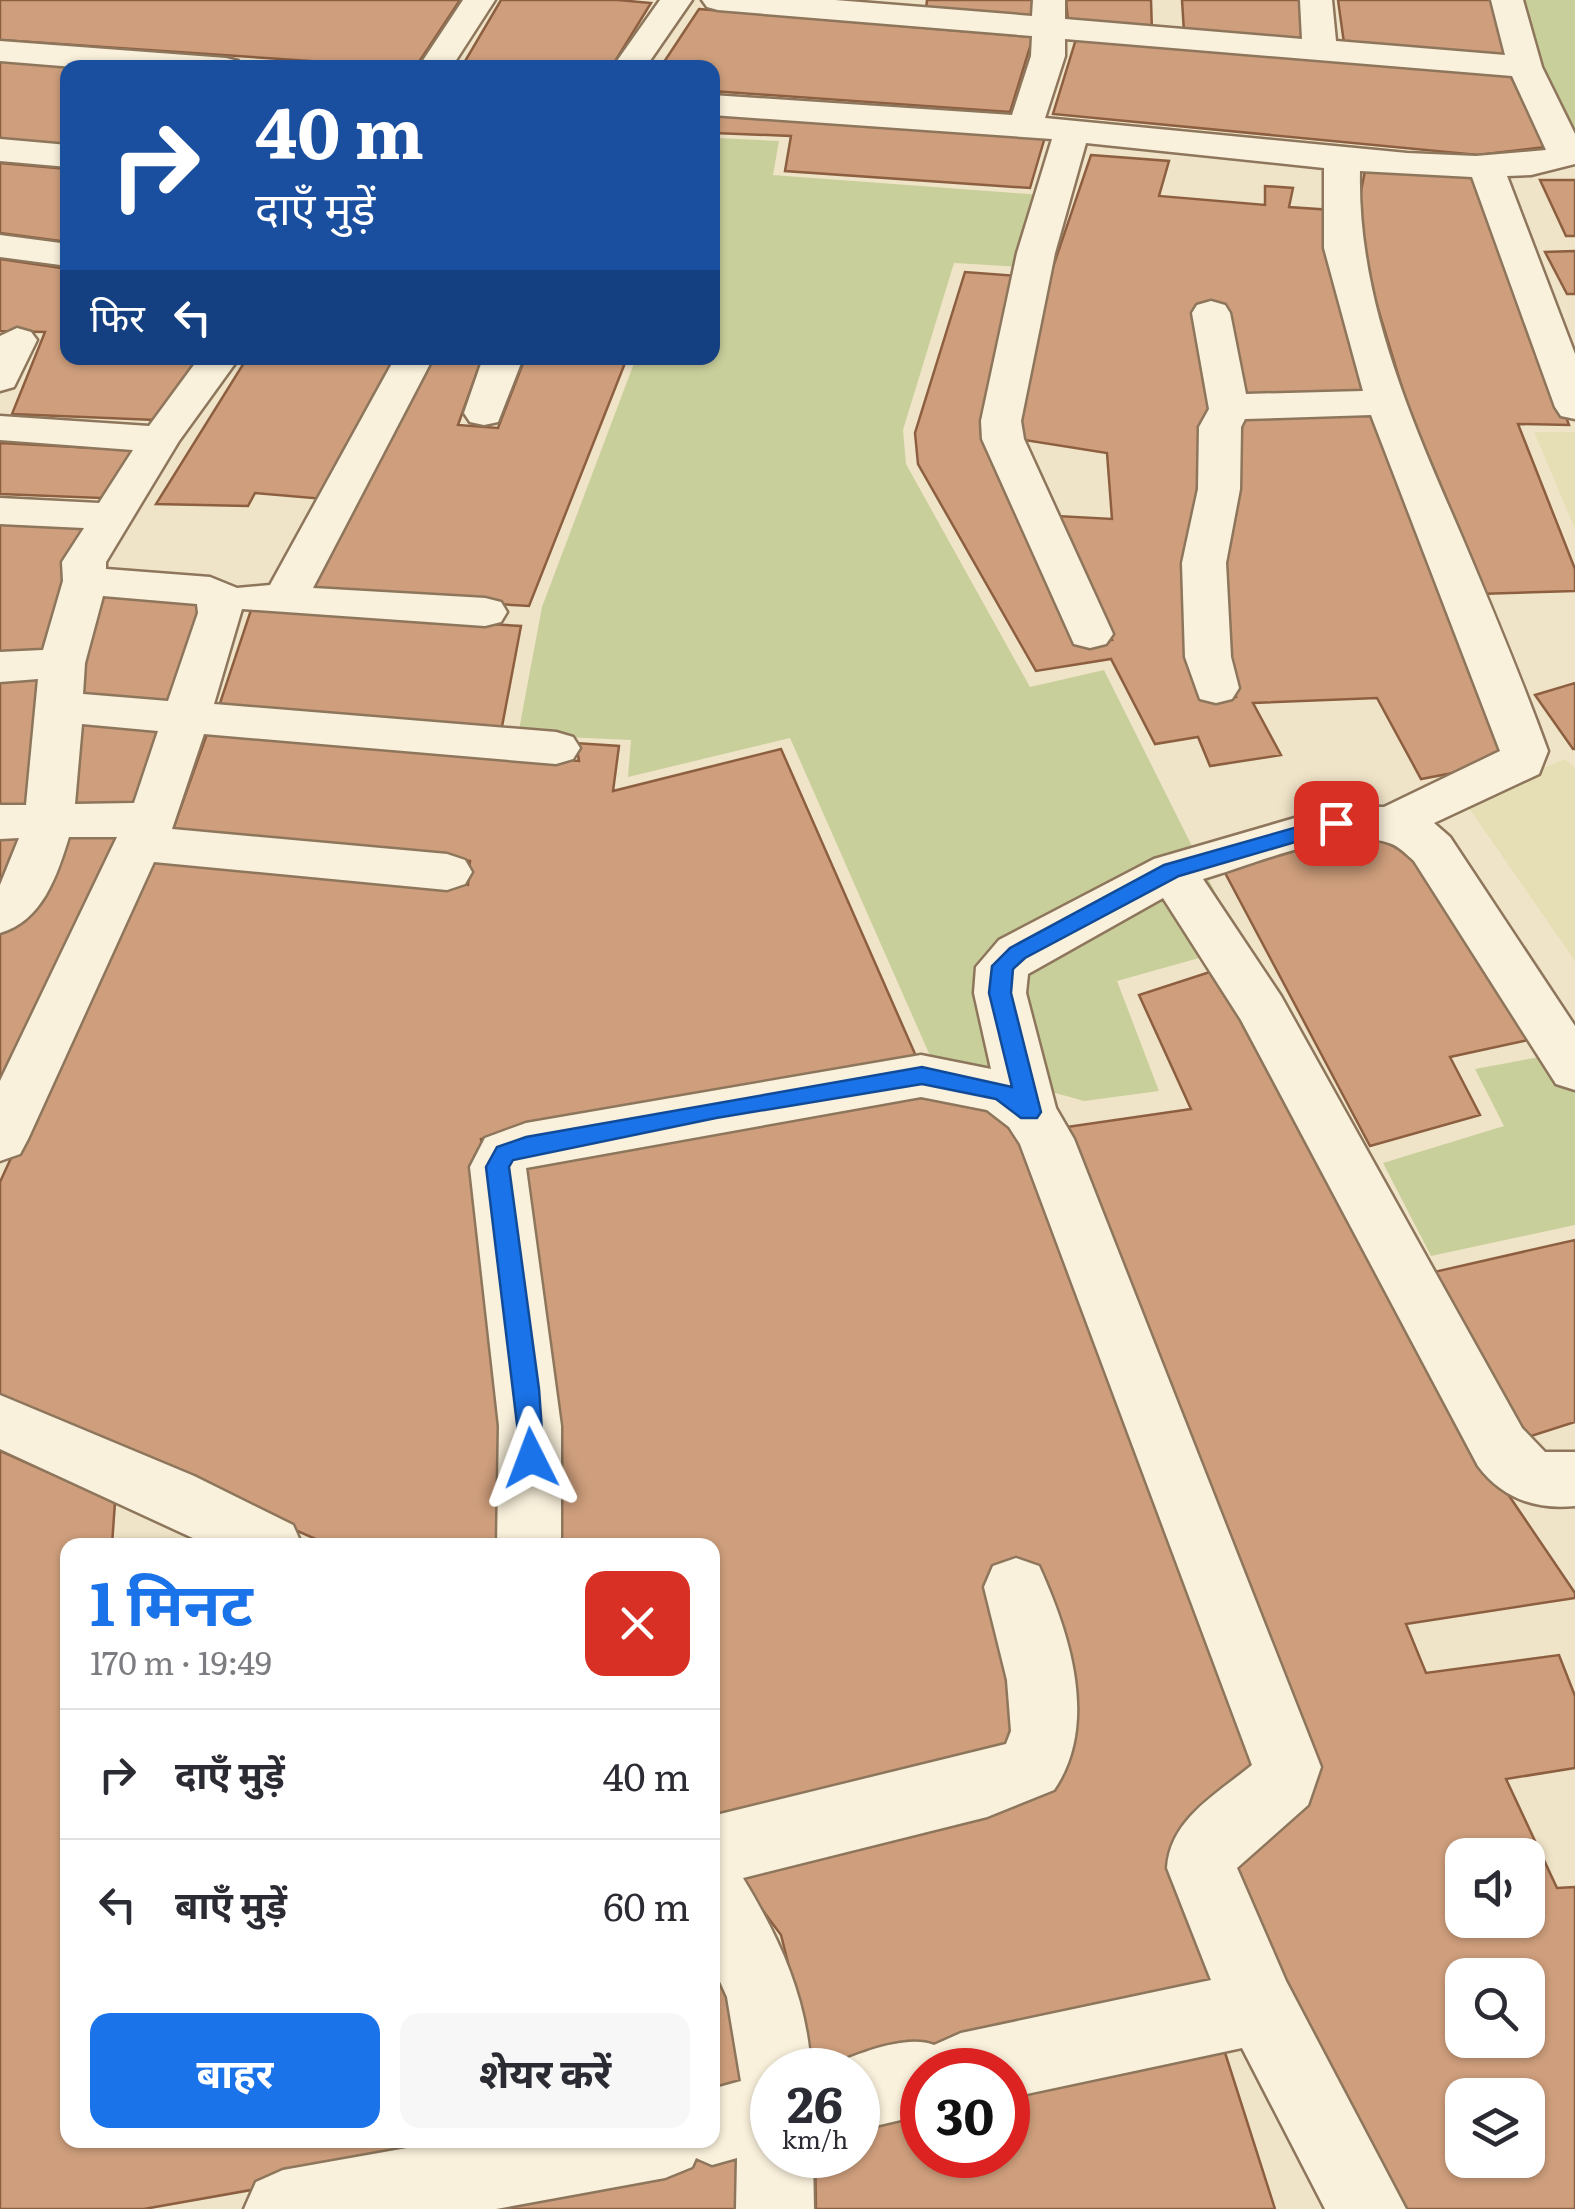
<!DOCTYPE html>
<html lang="hi">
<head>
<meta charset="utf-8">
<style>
  body { margin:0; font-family:Literata,"Noto Sans Devanagari",serif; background:#f7f7f7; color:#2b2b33; height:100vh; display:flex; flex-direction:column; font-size:38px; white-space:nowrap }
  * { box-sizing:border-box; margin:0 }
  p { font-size:32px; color:#7c7c81 }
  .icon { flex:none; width:55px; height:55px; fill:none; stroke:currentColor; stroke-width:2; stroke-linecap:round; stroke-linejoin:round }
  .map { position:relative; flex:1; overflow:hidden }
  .panel { position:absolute; left:60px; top:1538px; width:660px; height:610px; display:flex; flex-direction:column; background:#fff; border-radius:20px; box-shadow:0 2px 8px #0004 }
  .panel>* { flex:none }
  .banner { position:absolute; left:60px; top:60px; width:660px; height:305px; border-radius:20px; box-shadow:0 2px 8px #0004; background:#1a4fa0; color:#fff; overflow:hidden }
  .controls { position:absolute; left:1445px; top:1838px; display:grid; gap:20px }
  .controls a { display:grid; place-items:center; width:100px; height:100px; border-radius:20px; background:#fff; box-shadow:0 2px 8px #0004; font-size:50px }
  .speed { position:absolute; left:750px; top:2048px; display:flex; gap:20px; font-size:50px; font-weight:700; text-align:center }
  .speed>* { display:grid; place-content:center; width:130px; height:130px; border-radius:50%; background:#fff; box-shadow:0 2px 8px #0004; line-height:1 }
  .speed small { font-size:25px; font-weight:400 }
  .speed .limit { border:15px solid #d22; background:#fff; color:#111 }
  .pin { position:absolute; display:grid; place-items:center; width:85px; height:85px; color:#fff; margin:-42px; border-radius:20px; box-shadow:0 5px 15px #0006 }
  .me { position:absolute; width:110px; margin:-55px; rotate:357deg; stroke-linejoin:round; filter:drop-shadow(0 0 8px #0008) }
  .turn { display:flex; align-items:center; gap:35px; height:210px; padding:0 30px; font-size:45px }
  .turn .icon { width:130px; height:130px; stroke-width:2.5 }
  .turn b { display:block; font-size:70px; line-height:85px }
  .then { display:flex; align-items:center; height:95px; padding:0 30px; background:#0003; gap:20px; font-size:38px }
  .round { display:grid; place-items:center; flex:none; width:105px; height:105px; border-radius:20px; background:#f7f7f7 }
  .headline { display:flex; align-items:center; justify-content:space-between; height:170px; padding:0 30px }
  h1 { font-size:60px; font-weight:700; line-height:75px; color:#1a73e8 }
  .primary-button { display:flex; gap:20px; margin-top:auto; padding:20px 30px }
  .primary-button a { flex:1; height:115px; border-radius:20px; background:#1a73e8; color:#fff; font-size:40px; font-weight:700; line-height:115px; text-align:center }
  .primary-button a+a { background:#f7f7f7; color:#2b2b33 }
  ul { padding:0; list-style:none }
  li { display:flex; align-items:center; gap:30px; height:130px; padding:0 30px; border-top:2px solid #e1e1e2 }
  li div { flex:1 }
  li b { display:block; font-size:38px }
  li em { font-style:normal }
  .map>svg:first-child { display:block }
</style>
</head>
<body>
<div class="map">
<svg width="1575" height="2209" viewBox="0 0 1575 2209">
  <rect width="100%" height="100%" fill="#f0e4c8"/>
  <!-- farmland -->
  <path fill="#e6deb5" d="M 1534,432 L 1575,432 L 1575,529 Z
    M 1565,759 L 1575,768 L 1575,961 L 1464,801 Z"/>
  <!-- green -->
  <path fill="#c9cf9b" d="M 1525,0 L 1575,0 L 1575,135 L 1544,67 Z
    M 719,138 L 779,141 L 773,175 L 1042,195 L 1021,267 L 954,263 L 903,430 L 906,464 L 1030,687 L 1104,670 L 1242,946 L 1117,981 L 1159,1091 L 1084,1101 L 931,1058 L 790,738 L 628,777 L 631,740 L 518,735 L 542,607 L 636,358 L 712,358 L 712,156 Z
    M 1550,1055 L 1575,1094 L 1575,1225 L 1431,1256 L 1383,1163 L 1504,1126 L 1475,1069 Z"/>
  <!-- building -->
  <path fill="#cf9f7d" stroke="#8d5f41" stroke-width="2.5" fill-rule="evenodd" d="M 0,0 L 460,0 L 415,68 L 0,40 Z
    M 501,0 L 618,0 L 651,3 L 611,68 L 461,68 Z
    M 927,0 L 1040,0 L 1041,18 L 926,9 Z
    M 1066,0 L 1151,0 L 1152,31 L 1068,21 Z
    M 1182,0 L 1302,0 L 1306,40 L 1184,32 Z
    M 1338,0 L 1491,0 L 1506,56 L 1344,43 Z
    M 699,9 L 1033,37 L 1010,112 L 712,91 L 712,68 L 660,68 Z
    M 1076,39 L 1510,75 L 1546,147 L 1478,155 L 1053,114 Z
    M 0,59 L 111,68 L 68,68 L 68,145 L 0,139 Z
    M 712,115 L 1045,137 L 1030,188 L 785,171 L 791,136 L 714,133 L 712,137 Z
    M 1091,155 L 1169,161 L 1159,196 L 1265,205 L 1265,186 L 1293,188 L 1289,207 L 1332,210 L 1330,244 L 1373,397 L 1237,397 L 1223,309 L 1202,308 L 1210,411 L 1206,488 L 1188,561 L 1195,654 L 1212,700 L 1236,697 L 1220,658 L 1218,568 L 1232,495 L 1236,423 L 1244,413 L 1379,411 L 1508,747 L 1495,765 L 1421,779 L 1377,698 L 1253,703 L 1281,755 L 1210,766 L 1198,737 L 1155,744 L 1111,659 L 1036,671 L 918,464 L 915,433 L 965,272 L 1018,276 L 991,422 L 992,439 L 1082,643 L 1112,640 L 1058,516 L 1112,519 L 1107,453 L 1018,439 L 1017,423 L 1051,273 Z
    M 0,163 L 68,169 L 68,242 L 0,233 Z
    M 1366,166 L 1477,172 L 1569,425 L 1518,424 L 1575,569 L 1575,591 L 1479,594 L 1407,404 L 1359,246 L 1356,216 Z
    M 1540,180 L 1575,180 L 1575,236 L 1566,236 Z
    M 1575,251 L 1575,294 L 1567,294 L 1545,252 Z
    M 0,259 L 68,269 L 68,358 L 205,358 L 155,420 L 12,414 L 45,332 L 0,331 Z
    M 247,358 L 401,358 L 324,499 L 255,493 L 248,506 L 156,504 Z
    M 426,358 L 482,358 L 458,425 L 498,428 L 525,358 L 627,358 L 529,606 L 308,592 Z
    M 0,443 L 133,450 L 101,498 L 0,494 Z
    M 0,522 L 92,525 L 48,653 L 0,654 Z
    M 98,592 L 205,602 L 175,711 L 73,700 Z
    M 251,610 L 521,626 L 501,732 L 217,712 Z
    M 48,677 L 32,809 L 0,809 L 0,679 Z
    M 1575,683 L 1575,749 L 1573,749 L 1535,695 Z
    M 71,714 L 174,728 L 147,813 L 64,815 Z
    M 207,734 L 579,761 L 576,743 L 619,746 L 613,791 L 781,749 L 919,1063 L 481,1139 L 512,1393 L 509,1545 L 329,1545 L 0,1399 L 0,1182 L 149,858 L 468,885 L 470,861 L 171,835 Z
    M 137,827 L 0,1116 L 0,926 L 59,829 Z
    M 1357,832 L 1414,848 L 1538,1038 L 1450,1057 L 1480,1115 L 1370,1146 L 1223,869 Z
    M 0,836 L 25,836 L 0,887 Z
    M 1222,968 L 1497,1478 L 1575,1593 L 1575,1598 L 1406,1624 L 1426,1673 L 1559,1655 L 1575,1696 L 1575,1768 L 1506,1779 L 1557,1888 L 1575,1887 L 1575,2209 L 1390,2209 L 1231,1871 L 1299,1804 L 1060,1128 L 1191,1109 L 1139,995 ZM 1462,1855 L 1528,1855 L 1528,1920 L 1462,1920 ZM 1462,1975 L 1528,1975 L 1528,2040 L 1462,2040 ZM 1462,2095 L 1528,2095 L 1528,2160 L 1462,2160 Z
    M 919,1088 L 1013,1114 L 1258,1777 L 1170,1858 L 1224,1994 L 832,2070 L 815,2070 L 781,1935 L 730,1866 L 1041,1786 L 1073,1749 L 1035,1571 L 1017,1750 L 712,1822 L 712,1545 L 555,1545 L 521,1168 Z
    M 1575,1240 L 1575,1422 L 1528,1437 L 1434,1272 Z
    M 0,1451 L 115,1502 L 112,1545 L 68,1545 L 68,2140 L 533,2140 L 144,2209 L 0,2209 Z
    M 712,1941 L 735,1978 L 747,2102 L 712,2108 Z
    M 1220,2037 L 1275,2209 L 816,2209 L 815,2155 L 858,2155 L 858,2119 L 922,2104 L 922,2155 L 1008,2155 L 1008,2085 Z
    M 738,2146 L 741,2209 L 444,2209 Z"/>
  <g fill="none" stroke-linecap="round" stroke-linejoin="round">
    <!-- minor casing -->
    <g stroke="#8d765c" stroke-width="5">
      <path id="minor" d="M 463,0 L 495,0 L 451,68 L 418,68 Z
        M 660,0 L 692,0 L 645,68 L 612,68 Z
        M 702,0 L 835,0 L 1032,16 L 1033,0 L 1065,0 L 1065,19 L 1302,39 L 1300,0 L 1332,0 L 1336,41 L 1505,55 L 1491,0 L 1523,0 L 1542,67 L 1575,134 L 1575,164 L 1531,175 L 1507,176 L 1575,354 L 1575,419 L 1561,416 L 1555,407 L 1472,177 L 1360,171 C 1357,300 1412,421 1462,537 C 1492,608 1522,679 1548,751 L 1539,774 L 1434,823 L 1450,837 L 1575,1026 L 1575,1090 L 1556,1084 L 1414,861 C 1406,854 1399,846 1389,843 C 1339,826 1253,865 1203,879 L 1281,996 L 1522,1428 L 1545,1452 L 1575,1452 L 1575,1506 C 1535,1510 1502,1498 1478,1466 L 1241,1020 L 1163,898 L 1028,974 L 1026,993 L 1056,1108 L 1074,1139 L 1321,1767 L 1308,1805 L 1237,1868 L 1286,1981 L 1406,2209 L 1325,2209 L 1242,2048 L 1008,2098 L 1008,2070 L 922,2070 L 922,2115 L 858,2130 L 858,2070 L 829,2070 L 831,2065 C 858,2054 906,2034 934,2045 L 961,2033 L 1211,1980 L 1167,1868 C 1170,1819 1217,1794 1252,1765 L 1020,1144 L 1009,1127 L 987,1110 L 921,1097 L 526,1168 L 561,1426 L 561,1545 L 497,1545 L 499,1426 L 470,1167 L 485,1138 L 526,1123 L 921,1055 L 991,1069 L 974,993 L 976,967 L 999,940 L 1154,859 L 1336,806 L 1384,807 L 1500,751 L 1371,415 L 1245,419 L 1241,427 L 1240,489 L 1226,563 L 1231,657 L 1239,688 L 1232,699 L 1216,703 L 1200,699 L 1185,657 L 1182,563 L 1198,489 L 1199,427 L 1209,409 L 1192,313 L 1197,305 L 1211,301 L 1225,305 L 1230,313 L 1246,394 L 1363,391 L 1324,248 L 1324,168 L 1086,143 L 1055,253 L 1021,421 L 1024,439 L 1113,634 L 1106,644 L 1090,648 L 1074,644 L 982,439 L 981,421 L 1017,253 L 1052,139 L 712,115 L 712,95 L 1012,115 L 1031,56 L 1032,36 L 718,10 L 707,7 ZM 1065,39 L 1512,76 L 1546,150 L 1476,156 L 1407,153 L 1045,118 L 1065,56 Z
        M 0,41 L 226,58 L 238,61 L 242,68 L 86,68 L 0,61 Z
        M 0,139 L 68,145 L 68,167 L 0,161 Z
        M 0,235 L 68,244 L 68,266 L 0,257 Z
        M 17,328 L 31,332 L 37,340 L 14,387 L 0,391 L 0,336 Z
        M 199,358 L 239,358 L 179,441 L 106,562 L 106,569 L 210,577 L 237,588 L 270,585 L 395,358 L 433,358 L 313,588 L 485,598 L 501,602 L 507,612 L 501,622 L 485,626 L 242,609 L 214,704 L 556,732 L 573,737 L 580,748 L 573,759 L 556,764 L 204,734 L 172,829 L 447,854 L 465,860 L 472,872 L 465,884 L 447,890 L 154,862 L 28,1139 L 20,1154 L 0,1161 L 0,1081 L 117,837 L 69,837 C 57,876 42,921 0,933 L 0,885 L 19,838 L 0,839 L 0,805 L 26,805 L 38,679 L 0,682 L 0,652 L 43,650 L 63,581 L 62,562 L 84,528 L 0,524 L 0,498 L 99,503 L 133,450 L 0,440 L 0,416 L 149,426 ZM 103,596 L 197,604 L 198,613 L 168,701 L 83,694 L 85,663 ZM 82,724 L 158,731 L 134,803 L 75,804 Z
        M 483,358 L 523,358 L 498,422 L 484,425 L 470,422 L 464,413 Z
        M 0,1395 L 194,1476 L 293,1525 L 302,1545 L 208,1545 L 0,1449 Z
        M 1016,1558 L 1039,1566 C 1070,1634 1099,1724 1054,1790 L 987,1817 L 743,1878 C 780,1939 807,1998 811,2070 L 772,2070 L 772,2155 L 813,2155 L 814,2209 L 736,2209 L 737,2158 L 712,2165 L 696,2158 L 692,2167 L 665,2178 L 496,2209 L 244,2209 L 256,2182 L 283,2170 L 452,2140 L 712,2140 L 712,2089 L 741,2081 L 727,1997 L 712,1964 L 712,1816 L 1006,1744 L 1011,1731 L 1007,1680 L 984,1587 L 993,1566 Z"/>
    </g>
    <!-- minor -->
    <use href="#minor" fill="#faf1dc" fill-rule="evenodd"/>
  </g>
  <!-- route -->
  <path fill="#1a73e8" stroke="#114b97" stroke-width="2.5" d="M 1336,816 L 1346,823 L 1343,828 L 1179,876 L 1025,958 L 1013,969 L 1011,993 L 1041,1112 L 1037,1118 L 1021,1118 L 996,1099 L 922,1084 L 716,1118 L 513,1160 L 509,1167 L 539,1389 L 544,1458 L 540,1466 L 531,1470 L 522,1466 L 486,1167 L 497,1147 L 526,1137 L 922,1067 L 1012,1087 L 989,993 L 992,966 L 1010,948 L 1164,865 Z"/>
</svg>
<div class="controls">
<a><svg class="icon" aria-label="sound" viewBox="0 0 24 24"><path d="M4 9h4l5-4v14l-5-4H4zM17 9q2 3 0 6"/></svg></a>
<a><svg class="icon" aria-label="search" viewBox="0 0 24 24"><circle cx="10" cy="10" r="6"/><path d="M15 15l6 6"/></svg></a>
<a><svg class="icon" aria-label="layers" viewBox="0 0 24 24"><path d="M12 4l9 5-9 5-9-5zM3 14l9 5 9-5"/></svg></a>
</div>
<div class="speed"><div>26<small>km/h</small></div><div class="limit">30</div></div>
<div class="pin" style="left:1336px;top:823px;background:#d93025"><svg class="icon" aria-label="arrive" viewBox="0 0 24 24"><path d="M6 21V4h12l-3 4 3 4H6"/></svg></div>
<svg class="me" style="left:531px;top:1458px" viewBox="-20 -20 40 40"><path d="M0-17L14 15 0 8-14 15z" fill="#1a73e8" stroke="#fff" stroke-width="4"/></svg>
<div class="banner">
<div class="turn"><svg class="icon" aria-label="right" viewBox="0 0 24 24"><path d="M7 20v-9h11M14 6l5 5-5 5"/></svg><div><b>40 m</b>दाएँ मुड़ें</div></div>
<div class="then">फिर<svg class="icon" aria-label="left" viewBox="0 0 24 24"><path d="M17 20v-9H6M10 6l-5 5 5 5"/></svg></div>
</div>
<section class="panel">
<div class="headline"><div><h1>1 मिनट</h1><p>170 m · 19:49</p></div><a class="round" style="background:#d93025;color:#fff"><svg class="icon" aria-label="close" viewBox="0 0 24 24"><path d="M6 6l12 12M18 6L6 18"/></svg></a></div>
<ul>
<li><svg class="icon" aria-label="right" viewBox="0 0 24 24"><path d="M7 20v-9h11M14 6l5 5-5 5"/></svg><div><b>दाएँ मुड़ें</b></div><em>40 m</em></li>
<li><svg class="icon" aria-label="left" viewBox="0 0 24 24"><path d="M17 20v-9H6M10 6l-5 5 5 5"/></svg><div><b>बाएँ मुड़ें</b></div><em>60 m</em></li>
</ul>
<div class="primary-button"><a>बाहर</a><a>शेयर करें</a></div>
</section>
</div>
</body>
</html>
